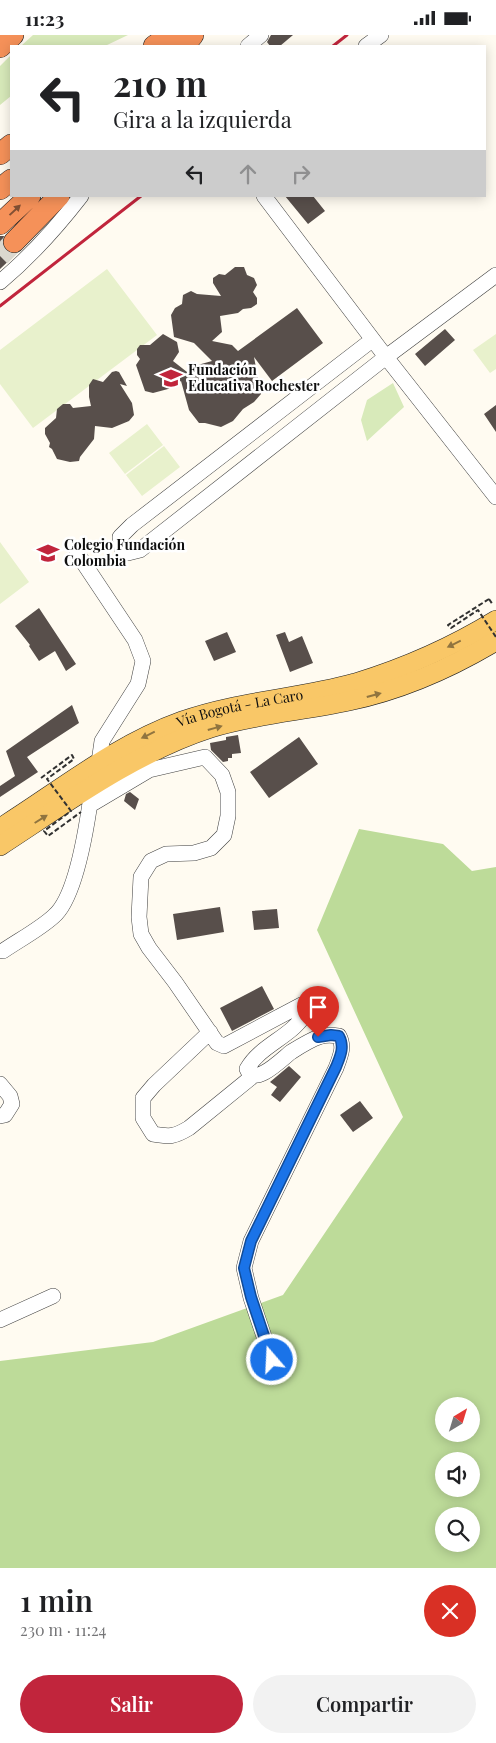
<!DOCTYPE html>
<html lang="es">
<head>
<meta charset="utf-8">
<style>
  body { margin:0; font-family:"Playfair Display",serif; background:#f2f2f2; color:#202124; height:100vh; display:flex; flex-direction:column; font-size:19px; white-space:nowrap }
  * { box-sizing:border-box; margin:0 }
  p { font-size:16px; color:#757577 }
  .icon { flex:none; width:28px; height:28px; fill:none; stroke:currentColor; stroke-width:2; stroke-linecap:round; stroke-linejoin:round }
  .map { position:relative; height:1533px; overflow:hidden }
  .drawer { display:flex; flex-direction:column; background:#fff; flex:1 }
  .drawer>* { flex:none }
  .hud { position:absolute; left:10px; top:10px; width:476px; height:152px; border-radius:0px; box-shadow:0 2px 12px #0003; background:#fff; color:#202124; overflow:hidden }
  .needle { width:32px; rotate:38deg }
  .fabs { position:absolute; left:435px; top:1362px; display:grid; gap:10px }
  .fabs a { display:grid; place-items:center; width:45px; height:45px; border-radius:50%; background:#fff; box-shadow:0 2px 12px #0003; font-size:25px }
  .pin { position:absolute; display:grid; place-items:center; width:42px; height:42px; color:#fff; margin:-51px -21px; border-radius:50% 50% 50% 0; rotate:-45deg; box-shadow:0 0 5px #0007 }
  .pin .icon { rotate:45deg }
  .me { position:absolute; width:55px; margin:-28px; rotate:341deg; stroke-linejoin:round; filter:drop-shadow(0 0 4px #0008) }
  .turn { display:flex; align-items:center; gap:18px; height:105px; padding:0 20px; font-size:22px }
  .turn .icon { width:65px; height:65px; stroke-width:2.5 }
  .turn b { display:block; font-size:35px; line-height:42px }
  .lanes { display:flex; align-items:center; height:48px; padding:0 20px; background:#0003; justify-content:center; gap:25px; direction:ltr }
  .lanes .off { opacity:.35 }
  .round { display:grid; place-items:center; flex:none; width:52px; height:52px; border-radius:26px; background:#f2f2f2 }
  .headline { display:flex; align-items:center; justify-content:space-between; height:85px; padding:0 20px }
  h1 { font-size:30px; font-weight:600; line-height:38px }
  .primary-button { display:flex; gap:10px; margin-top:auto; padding:10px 20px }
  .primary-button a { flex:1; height:58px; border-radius:30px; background:#c1253c; color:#fff; font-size:20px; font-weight:600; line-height:58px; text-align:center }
  .primary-button a+a { background:#f2f2f2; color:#202124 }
  .status { display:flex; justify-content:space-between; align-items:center; height:35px; padding:0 25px; background:#fff; direction:ltr }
  .status svg { height:14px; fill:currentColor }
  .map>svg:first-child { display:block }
</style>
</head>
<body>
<div class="status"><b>11:23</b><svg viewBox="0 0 49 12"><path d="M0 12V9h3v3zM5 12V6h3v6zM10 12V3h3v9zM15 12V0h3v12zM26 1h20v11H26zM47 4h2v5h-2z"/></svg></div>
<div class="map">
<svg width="496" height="1533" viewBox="0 0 496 1533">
  <rect width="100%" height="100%" fill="#fffbf1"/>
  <!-- green -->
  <path fill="#d8eaba" d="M 33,0 L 128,0 L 105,11 L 21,11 Z
    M 11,20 L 11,61 L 0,70 L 0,31 Z
    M 393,348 L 404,372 L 367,406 L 361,385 L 367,365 Z"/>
  <!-- forest -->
  <path fill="#bddb99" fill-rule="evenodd" d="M 359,794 L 443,809 L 472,836 L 496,832 L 496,1533 L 0,1533 L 0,1326 L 153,1307 L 283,1260 L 403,1082 L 317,895 ZM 444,1371 L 471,1371 L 471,1399 L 444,1399 ZM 444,1426 L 471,1426 L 471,1454 L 444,1454 ZM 444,1481 L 471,1481 L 471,1509 L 444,1509 Z"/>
  <!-- pitch -->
  <path fill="#e8f1cc" d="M 107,234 L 157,300 L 33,393 L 0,349 L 0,315 Z
    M 496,299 L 496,334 L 490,338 L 473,315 Z
    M 147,389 L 163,410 L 125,439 L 109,418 Z
    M 164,411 L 180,432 L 142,461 L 126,440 Z
    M 0,507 L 29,547 L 0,569 Z"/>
  <!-- building -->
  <path fill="#584f4b" d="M 271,0 L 293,0 L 280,11 L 270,11 L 267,7 Z
    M 285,161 L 313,161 L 325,176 L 308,189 Z
    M 0,201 L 4,201 L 2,210 L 5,216 L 10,219 L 16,219 L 0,234 Z
    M 235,232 L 244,232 L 247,240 L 254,243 L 257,250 L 253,257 L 257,263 L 257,269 L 251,273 L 243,274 L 238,278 L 220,281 L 222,297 L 212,306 L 232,310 L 238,316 L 297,273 L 323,308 L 272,346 L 254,322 L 261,359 L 254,367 L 243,374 L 233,386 L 221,392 L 205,388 L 199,388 L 189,375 L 181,346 L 168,354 L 153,358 L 145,356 L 136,330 L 140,324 L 137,320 L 137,314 L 140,310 L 150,310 L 163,299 L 177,307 L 179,317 L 173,326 L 187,337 L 194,331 L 212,326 L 194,308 L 174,302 L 171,280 L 175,273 L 182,269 L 183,260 L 191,256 L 197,259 L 221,261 L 213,248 L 213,243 L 219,239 L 225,240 Z
    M 445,294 L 455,305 L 425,331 L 415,319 Z
    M 116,336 L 119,337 L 127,351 L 120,349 L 132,368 L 134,380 L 129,386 L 112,393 L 95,391 L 94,404 L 80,422 L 79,426 L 70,427 L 57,424 L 52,414 L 49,412 L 50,408 L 45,399 L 45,393 L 56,383 L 57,374 L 63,369 L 70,369 L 73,373 L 91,371 L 89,362 L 89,350 L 93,344 L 103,347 L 112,337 Z
    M 496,370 L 496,397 L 484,379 Z
    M 39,573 L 76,629 L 66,636 L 55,616 L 39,626 L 29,611 L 30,610 L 15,591 Z
    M 227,597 L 236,617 L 214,626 L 205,606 Z
    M 285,597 L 289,607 L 302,601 L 313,628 L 290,637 L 276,600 Z
    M 72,670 L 79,688 L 27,722 L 38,737 L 0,762 L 0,751 L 15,741 L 6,716 Z
    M 238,700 L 241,718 L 232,719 L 232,723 L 228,723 L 228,726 L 223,727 L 211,715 L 210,708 L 226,705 L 226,702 Z
    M 299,702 L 318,729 L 269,763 L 250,737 Z
    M 130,757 L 139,764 L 135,775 L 124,766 L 126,759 Z
    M 220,872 L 224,897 L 177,905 L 173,879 Z
    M 277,874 L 279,893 L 254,895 L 252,876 Z
    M 262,951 L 274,974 L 232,996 L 220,973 Z
    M 289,1031 L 301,1042 L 280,1067 L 271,1060 L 277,1052 L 270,1047 Z
    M 360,1066 L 373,1083 L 353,1097 L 340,1080 Z"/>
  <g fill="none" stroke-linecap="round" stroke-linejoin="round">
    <!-- highway-tunnel -->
    <path stroke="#dbd8cf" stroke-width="21" stroke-dasharray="21 11" stroke-linecap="butt" d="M 0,221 L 14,207"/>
    <!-- minor casing -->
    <g stroke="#424242" stroke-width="16">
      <path id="minor" d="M 248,11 L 261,0
        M 366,11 L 381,0
        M 264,161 L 386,322 L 496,462
        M 0,247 C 30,222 57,192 81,161
        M 372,305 L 132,490 L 120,502 L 122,514 L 128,518 L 140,515 L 386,322 L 496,240
        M 77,518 L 135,605 L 143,626 L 138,649 L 102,706 L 99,727
        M 90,770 L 149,735 L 205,722 L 222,740 L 228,757 L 228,781 L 224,800 L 211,813 L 194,818 L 166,819 L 151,826 L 141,842 L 139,882 L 141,899 L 149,913 L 175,947 L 217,1008 L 224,1011 L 301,970 L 311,968 L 313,970 L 311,973 C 305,980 299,988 292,994 C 277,1007 257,1016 247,1034 C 254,1053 282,1024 291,1017 C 299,1012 310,1005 319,1002 C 326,999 332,1000 339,1001 C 345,1012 340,1022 336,1033 L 251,1206 L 244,1233 L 251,1263 L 272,1325
        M 3,916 C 19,905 40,894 54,881 C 76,862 87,790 91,761
        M 210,997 L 154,1050 L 143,1063 L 143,1083 L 153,1099 C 170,1102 174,1102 189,1093 L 253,1041
        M 0,1049 L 10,1061 L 12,1069 L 5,1080 L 0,1081
        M 0,1285 L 53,1261"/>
    </g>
    <!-- major casing -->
    <g stroke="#202020" stroke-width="20">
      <g id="major">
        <path id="s1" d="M 0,793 C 59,756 115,710 182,686 C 238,666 298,664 355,648 C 404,633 452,612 496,585"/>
        <path d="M 0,811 C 66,768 136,717 211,693 C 256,679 304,676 349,666 C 401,655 451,633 496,606"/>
      </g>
    </g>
    <!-- highway casing -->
    <g stroke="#202020" stroke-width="22">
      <path id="highway" d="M 154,11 L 170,0
        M 184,11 L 193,0
        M 0,12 L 13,0
        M 0,119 L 11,110
        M 0,154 L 11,145
        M 0,189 L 30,161
        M 14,207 L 59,161"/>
    </g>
    <!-- path -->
    <path stroke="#313131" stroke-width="2" stroke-dasharray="5 2.5" stroke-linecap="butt" d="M 489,564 L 493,570"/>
    <!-- minor -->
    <use href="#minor" stroke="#fff" stroke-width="15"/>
    <!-- major -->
    <use href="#major" stroke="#f9c767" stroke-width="19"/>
    <!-- highway -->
    <use href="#highway" stroke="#f59159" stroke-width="21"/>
    <!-- rail -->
    <path stroke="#c1253c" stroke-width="3" d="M 333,11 L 347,0
      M 0,271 L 141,161"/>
    <!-- path-bridge -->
    <path stroke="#313131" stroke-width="2" stroke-dasharray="5 2.5" stroke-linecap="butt" d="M 489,564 L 448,590 L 451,593 L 478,575 L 496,602
      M 41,743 L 72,720 L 74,724 L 47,744 L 71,776 L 44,796 L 48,801 L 81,777"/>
  </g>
  <!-- one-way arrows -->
  <defs><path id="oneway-solid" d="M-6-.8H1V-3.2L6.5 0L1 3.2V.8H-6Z" transform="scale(1.25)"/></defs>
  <use fill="#825034" href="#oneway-solid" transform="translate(15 175) rotate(-43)"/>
  <g fill="#90743f">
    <use href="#oneway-solid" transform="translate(454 609) rotate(154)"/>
    <use href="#oneway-solid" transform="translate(374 660) rotate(-15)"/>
    <use href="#oneway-solid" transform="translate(215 693) rotate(-16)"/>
    <use href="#oneway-solid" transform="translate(148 700) rotate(154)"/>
    <use href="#oneway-solid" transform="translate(41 784) rotate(-32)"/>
  </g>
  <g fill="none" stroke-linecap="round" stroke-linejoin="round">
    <!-- route casing -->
    <g stroke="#114b97" stroke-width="12">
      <path id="route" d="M 272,1325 L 251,1262 L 244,1233 L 251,1206 L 336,1032 C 340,1022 345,1012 339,1001 L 331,1000 L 318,1002"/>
    </g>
    <!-- route -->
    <use href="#route" stroke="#1a73e8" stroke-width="9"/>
  </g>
  <!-- icons -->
  <defs>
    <g id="university-bare" transform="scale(1.725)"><path d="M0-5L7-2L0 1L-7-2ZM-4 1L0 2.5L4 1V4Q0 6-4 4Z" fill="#c1253c" stroke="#fff" stroke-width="2.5" paint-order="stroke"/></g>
    <g id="school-bare" transform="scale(1.725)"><path d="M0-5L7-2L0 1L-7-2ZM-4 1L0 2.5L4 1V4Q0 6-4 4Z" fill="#c1253c" stroke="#fff" stroke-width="2.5" paint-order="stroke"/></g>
  </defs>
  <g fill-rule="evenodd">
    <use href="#university-bare" x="171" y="343"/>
    <use href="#school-bare" x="48" y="518"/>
  </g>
  <g text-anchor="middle" stroke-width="5" stroke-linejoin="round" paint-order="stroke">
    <!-- poi labels -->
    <g font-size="14" font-weight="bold" fill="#0f0f0f" stroke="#fff" text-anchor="start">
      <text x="188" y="340">Fundación<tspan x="188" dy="16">Educativa Rochester</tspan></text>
      <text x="64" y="515">Colegio Fundación<tspan x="64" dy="16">Colombia</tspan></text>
    </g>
    <!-- street labels -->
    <g font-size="14" fill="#0f0f0f" stroke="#fff">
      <text dy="5" stroke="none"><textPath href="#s1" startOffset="271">Vía Bogotá - La Caro</textPath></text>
    </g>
  </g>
</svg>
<div class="fabs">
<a><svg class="needle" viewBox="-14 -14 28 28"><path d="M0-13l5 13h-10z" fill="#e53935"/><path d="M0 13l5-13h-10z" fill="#757577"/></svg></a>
<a><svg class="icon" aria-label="sound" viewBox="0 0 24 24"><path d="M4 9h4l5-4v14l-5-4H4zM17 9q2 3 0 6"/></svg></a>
<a><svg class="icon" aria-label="search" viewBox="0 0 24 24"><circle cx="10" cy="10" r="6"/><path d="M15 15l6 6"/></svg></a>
</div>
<div class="pin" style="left:318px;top:1002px;background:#d93025"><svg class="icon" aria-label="arrive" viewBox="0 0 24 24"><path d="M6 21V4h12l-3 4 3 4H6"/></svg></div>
<svg class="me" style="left:272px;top:1325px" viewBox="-20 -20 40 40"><circle r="17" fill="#1a73e8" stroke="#fff" stroke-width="3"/><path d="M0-11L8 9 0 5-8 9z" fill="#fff"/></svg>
<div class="hud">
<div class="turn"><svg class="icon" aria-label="left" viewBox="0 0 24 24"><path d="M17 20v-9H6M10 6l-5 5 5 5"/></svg><div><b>210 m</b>Gira a la izquierda</div></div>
<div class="lanes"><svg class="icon" aria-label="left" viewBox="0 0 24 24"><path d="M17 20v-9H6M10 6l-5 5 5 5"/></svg><svg class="icon off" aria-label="ahead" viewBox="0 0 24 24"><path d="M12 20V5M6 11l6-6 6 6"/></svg><svg class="icon off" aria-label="right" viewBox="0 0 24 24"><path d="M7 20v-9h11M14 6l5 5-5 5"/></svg></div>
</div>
</div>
<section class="drawer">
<div class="headline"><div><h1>1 min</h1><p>230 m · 11:24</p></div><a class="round" style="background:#d93025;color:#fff"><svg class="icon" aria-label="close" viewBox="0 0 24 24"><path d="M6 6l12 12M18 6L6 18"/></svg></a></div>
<div class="primary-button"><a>Salir</a><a>Compartir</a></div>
</section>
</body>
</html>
